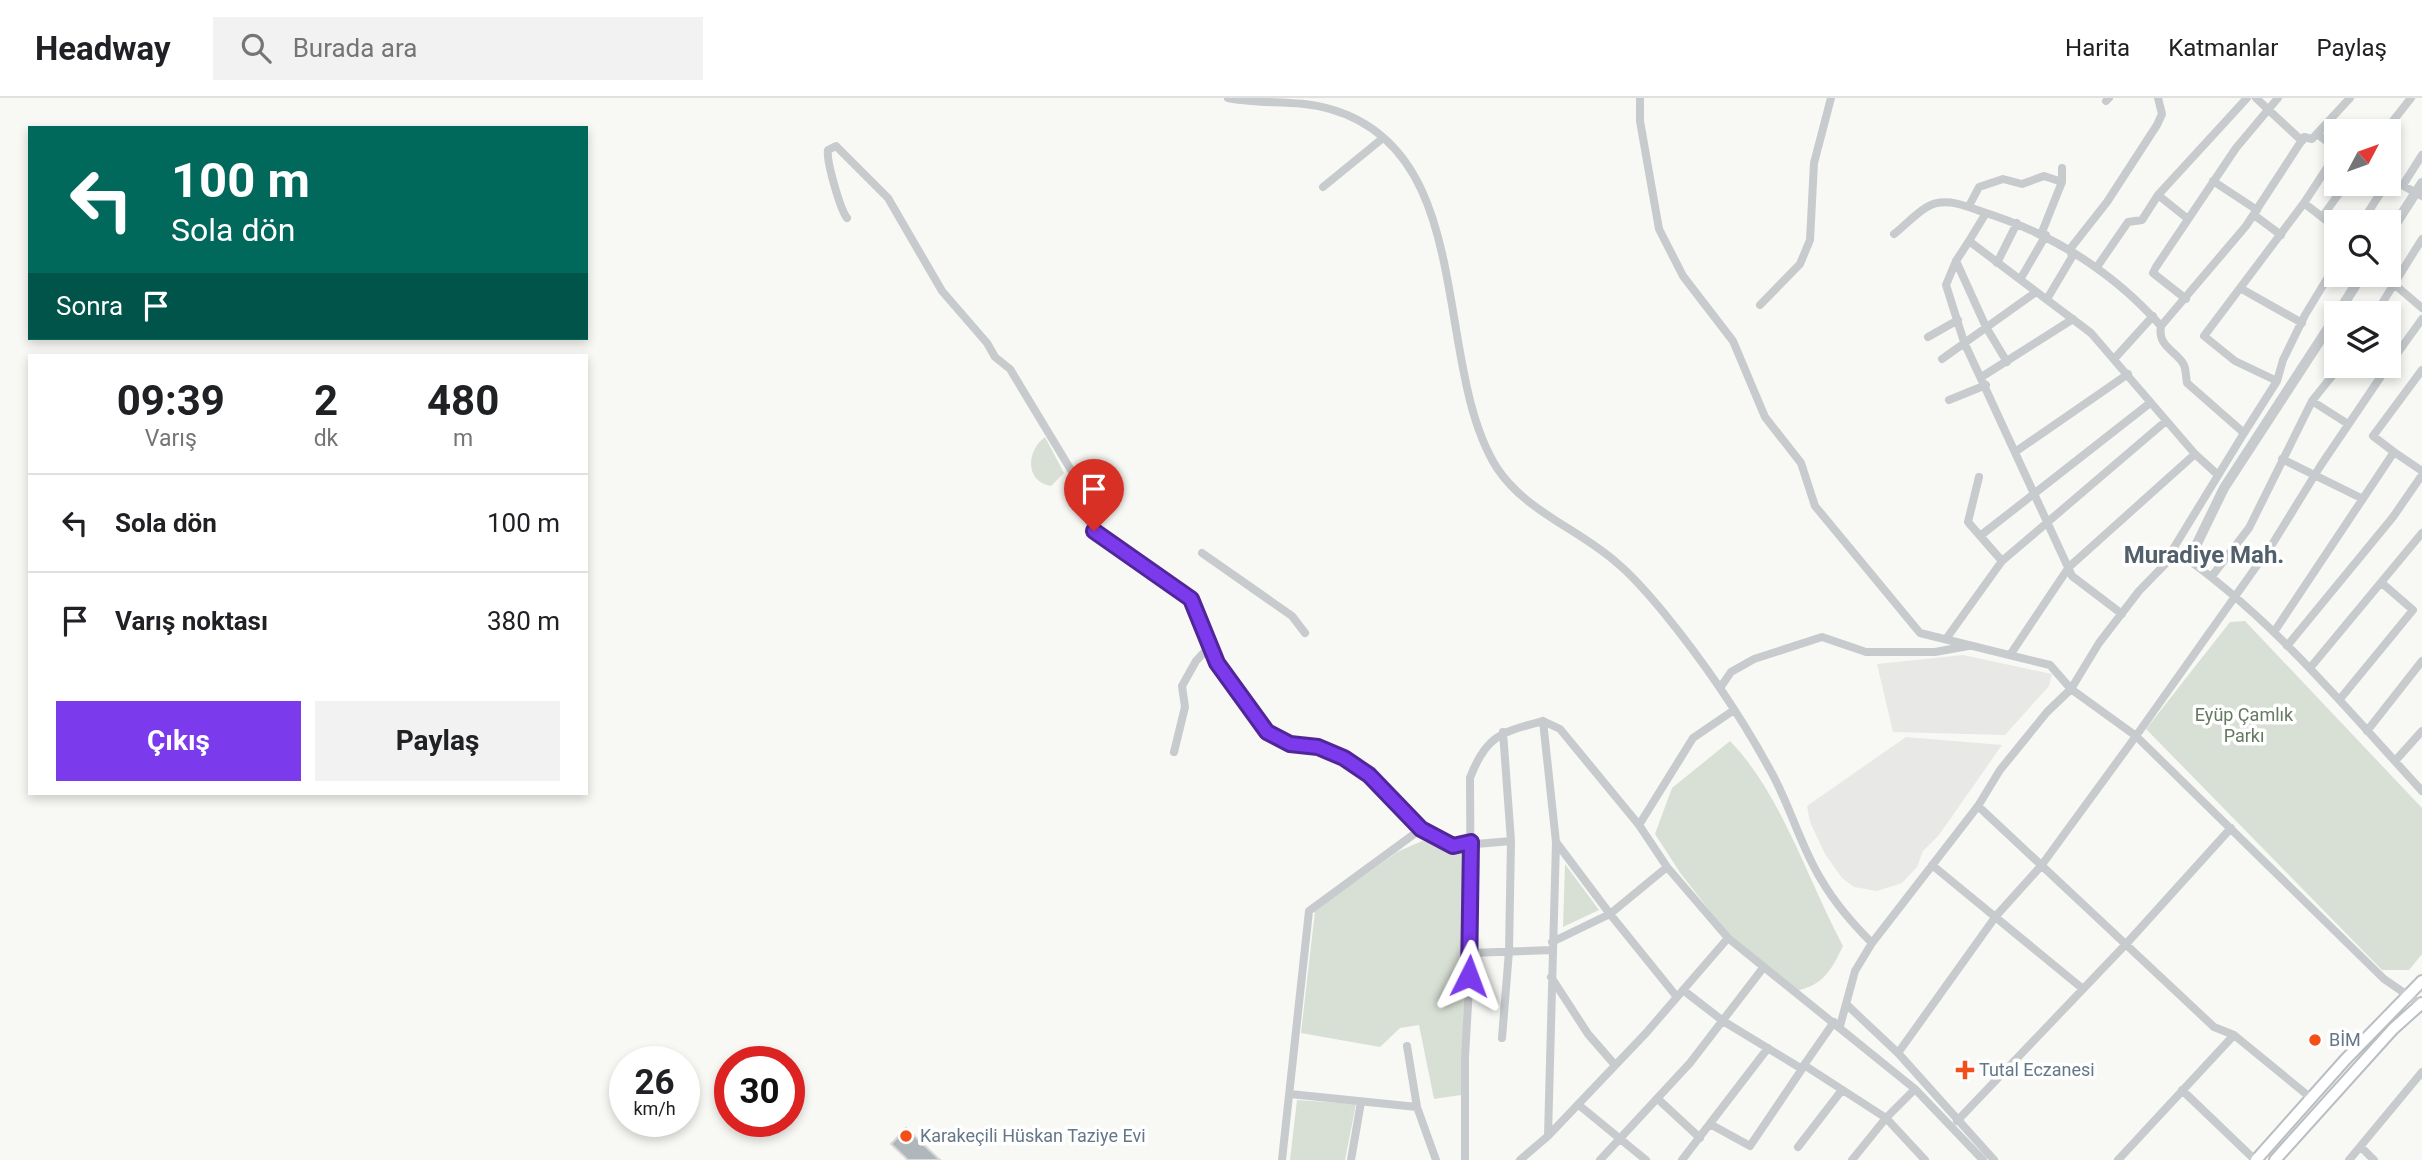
<!DOCTYPE html>
<html lang="tr">
<head>
<meta charset="utf-8">
<style>
  body { margin:0; font-family:Roboto,sans-serif; background:#f2f2f2; color:#202124; height:100vh; display:flex; flex-direction:column; font-size:26px; white-space:nowrap }
  * { box-sizing:border-box; margin:0 }
  p { font-size:23px; color:#757577 }
  .icon { flex:none; width:38px; height:38px; fill:none; stroke:currentColor; stroke-width:2; stroke-linecap:round; stroke-linejoin:round }
  .map { position:relative; flex:1; overflow:hidden }
  .panel { position:absolute; left:28px; top:256px; width:560px; height:441px; display:flex; flex-direction:column; background:#fff; border-radius:0px; box-shadow:0 4px 10px #0003 }
  .panel>* { flex:none }
  .hud { position:absolute; left:28px; top:28px; width:560px; height:214px; border-radius:0px; box-shadow:0 4px 10px #0003; background:#00695c; color:#fff; overflow:hidden }
  .needle { width:46px; rotate:49deg }
  .tools { position:absolute; left:2324px; top:21px; display:grid; gap:14px }
  .tools a { display:grid; place-items:center; width:77px; height:77px; border-radius:0px; background:#fff; box-shadow:0 4px 10px #0003; font-size:35px }
  .speed { position:absolute; left:609px; top:948px; display:flex; gap:14px; font-size:35px; font-weight:700; text-align:center }
  .speed>* { display:grid; place-content:center; width:91px; height:91px; border-radius:50%; background:#fff; box-shadow:0 4px 10px #0003; line-height:1 }
  .speed small { font-size:18px; font-weight:400 }
  .speed .limit { border:10px solid #d22; background:#fff; color:#111 }
  .pin { position:absolute; display:grid; place-items:center; width:60px; height:60px; color:#fff; margin:-72px -30px; border-radius:50% 50% 50% 0; rotate:-45deg; box-shadow:0 0 7px #0007 }
  .pin .icon { rotate:45deg }
  .me { position:absolute; width:77px; margin:-38px; rotate:3deg; stroke-linejoin:round; filter:drop-shadow(0 0 5px #0008) }
  .turn { display:flex; align-items:center; gap:24px; height:147px; padding:0 28px; font-size:32px }
  .turn .icon { width:91px; height:91px; stroke-width:2.5 }
  .turn b { display:block; font-size:49px; line-height:60px }
  .then { display:flex; align-items:center; height:66px; padding:0 28px; background:#0003; gap:14px; font-size:26px }
  .eta { display:flex; justify-content:space-evenly; align-items:center; height:119px; text-align:center }
  .eta b { font-size:42px; font-weight:700; line-height:49px }
  .action { display:flex; gap:14px; margin-top:auto; padding:14px 28px }
  .action a { flex:1; height:80px; border-radius:0px; background:#7c3aed; color:#fff; font-size:28px; font-weight:700; line-height:80px; text-align:center }
  .action a+a { background:#f2f2f2; color:#202124 }
  ul { padding:0; list-style:none }
  li { display:flex; align-items:center; gap:21px; height:98px; padding:0 28px; border-top:2px solid #e0e0e0 }
  li div { flex:1 }
  li b { display:block; font-size:26px }
  li em { font-style:normal }
  header { display:flex; align-items:center; gap:42px; box-sizing:border-box; height:98px; padding:0 35px; background:#fff; border-bottom:2px solid #e0e0e0 }
  header strong { font-size:33px }
  nav { display:flex; gap:38px; margin-inline-start:auto; font-size:24px }
  .search { width:490px; height:63px; background:#f2f2f2; display:flex; align-items:center; gap:18px; box-sizing:border-box; padding:0 24px; border-radius:0px; color:#757577; font-size:26px }
  .map>svg:first-child { display:block }
</style>
</head>
<body>
<header>
<strong>Headway</strong>
<div class="search"><svg class="icon" aria-label="search" viewBox="0 0 24 24"><circle cx="10" cy="10" r="6"/><path d="M15 15l6 6"/></svg>Burada ara</div>
<nav><a>Harita</a><a>Katmanlar</a><a>Paylaş</a></nav>
</header>
<div class="map">
<svg width="2422" height="1062" viewBox="0 0 2422 1062">
  <rect width="100%" height="100%" fill="#f8f8f4"/>
  <!-- built -->
  <path fill="#e8e9e7" d="M 1963,557 L 2052,576 L 2049,588 L 2005,637 L 1893,634 L 1877,566 Z
    M 1906,639 L 2002,647 L 1939,737 L 1923,753 L 1917,769 L 1902,785 L 1877,793 L 1854,789 L 1842,780 L 1825,756 L 1810,724 L 1807,708 Z"/>
  <!-- green -->
  <path fill="#d8e0d5" d="M 1045,339 L 1064,375 L 1051,388 C 1025,384 1026,353 1045,339 Z
    M 2245,523 L 2422,710 L 2422,856 L 2409,872 L 2382,872 L 2146,631 L 2230,524 Z
    M 1730,643 C 1781,695 1808,783 1843,848 C 1831,873 1823,887 1796,893 L 1732,841 L 1681,776 L 1655,736 L 1672,690 Z
    M 1422,743 L 1465,754 L 1467,869 L 1461,997 L 1434,1001 L 1419,927 L 1400,930 L 1380,949 L 1301,935 L 1315,813 L 1397,754 Z
    M 1565,766 L 1599,812 L 1563,829 Z
    M 1297,1002 L 1356,1006 L 1345,1062 L 1290,1062 Z"/>
  <!-- building -->
  <path fill="#afb7bd" stroke="#d9d9d7" stroke-width="2" d="M 906,1030 L 940,1062 L 908,1062 L 891,1046 Z"/>
  <g fill="none" stroke-linecap="round" stroke-linejoin="round">
    <!-- secondary casing -->
    <g stroke="#b9bec3" stroke-width="14">
      <path id="secondary" d="M 2256,1062 L 2345,962 L 2422,883
        M 2275,1062 L 2393,931 L 2422,905"/>
    </g>
    <!-- minor -->
    <path stroke="#c7cbce" stroke-width="8" d="M 1228,0 C 1261,7 1297,1 1330,11 C 1479,53 1431,266 1497,370 C 1526,414 1579,431 1617,465 C 1634,479 1650,498 1664,515 C 1703,563 1739,615 1769,670 C 1790,706 1800,748 1822,783 C 1836,807 1853,826 1872,845
      M 1640,0 L 1640,23 L 1659,131 L 1683,178 L 1733,243 L 1765,319 L 1801,365 L 1815,408 L 1920,535 L 2050,567 L 2071,591 L 2136,638 L 2384,881 L 2422,907
      M 2256,0 L 2302,43
      M 2350,0 L 2312,41 L 2304,39 L 2246,128 L 2161,228 C 2157,249 2177,253 2184,267 C 2186,272 2186,280 2187,285 L 2244,335 L 2173,451 C 2270,517 2344,608 2422,693
      M 2106,3 L 2109,0
      M 2385,33 L 2411,0
      M 2317,36 L 2336,50
      M 2389,80 L 2422,98
      M 2213,83 L 2257,112
      M 2403,87 L 2422,57
      M 1323,89 L 1383,40
      M 2158,97 L 2188,121
      M 2304,105 L 2322,119 L 2346,86
      M 1969,108 L 1979,89 L 2003,81 L 2022,86 L 2044,78 L 2062,84
      M 2254,117 L 2281,137
      M 2322,119 L 2336,130
      M 847,120 C 840,111 826,62 828,52 L 836,48 L 888,100 L 942,193 L 987,245 L 995,259 L 1010,271 L 1074,377 L 1086,417 L 1094,433 L 1191,501 L 1217,565 L 1267,634 L 1290,646 L 1318,649 L 1358,668 L 1421,731 L 1453,748 L 1511,743
      M 2362,124 L 2386,86
      M 2042,134 L 2062,84 L 2062,70
      M 1894,136 C 1905,128 1923,107 1937,105 C 1954,102 1968,109 1983,114 C 2053,136 2112,173 2161,228
      M 1969,143 L 1986,115
      M 1956,163 L 1986,229 L 2007,264
      M 1997,165 L 2017,125
      M 2097,169 L 2128,124 L 2142,122 L 2158,97 L 2247,0
      M 2021,180 L 2046,137
      M 2394,186 L 2422,210
      M 2240,190 L 2302,225
      M 2047,201 L 2072,159 L 2070,151 L 2107,104 L 2157,27 L 2162,16 L 2158,0
      M 2186,201 L 2153,175 L 2156,169 L 2236,50 L 2278,0
      M 1760,207 L 1800,166 L 1810,142 L 1814,65 L 1831,0
      M 2376,215 L 2422,141
      M 1928,239 L 1958,222
      M 2115,260 L 2153,218
      M 1942,261 L 2036,194
      M 2389,267 L 2422,221
      M 1983,278 L 2073,221
      M 2277,283 L 2235,263 L 2204,238 L 2304,105 L 2336,56
      M 1949,302 L 1986,287
      M 2312,303 L 2348,326
      M 2244,335 L 2277,283 L 2283,262 L 2305,217 L 2336,166
      M 2015,354 L 2128,276
      M 2394,354 L 2422,373
      M 2282,361 L 2361,400
      M 1980,438 L 2150,305
      M 1202,455 L 1292,518 L 1305,535
      M 2002,463 L 2166,323
      M 2212,478 L 2249,430 L 2312,303 L 2340,268
      M 2122,516 L 2072,478 L 1964,244 L 1946,187 L 1956,163 L 1969,143 L 2091,235 L 2195,356
      M 2274,534 L 2394,354 L 2373,338 L 2422,272
      M 1946,541 L 2002,463 L 1968,424 L 1979,379
      M 2287,548 L 2393,419 L 2422,377
      M 2010,557 L 2069,469 L 2195,356 L 2218,377
      M 2310,570 L 2422,435
      M 1720,590 L 1731,574 L 1754,561 L 1822,539 L 1866,554 L 1935,554 L 1968,548
      M 2340,601 L 2413,512 L 2383,486
      M 1543,623 L 1560,631 L 1639,727 L 1667,769 L 1728,840 L 1915,991 L 1983,1062
      M 2367,633 L 2422,563
      M 1174,654 L 1185,609 L 1182,588 L 1196,563 L 1210,548
      M 2395,663 L 2422,633
      M 1978,708 L 2214,929 L 2234,937 L 2311,1000
      M 1639,727 L 1693,640 L 1734,612
      M 1556,744 L 1610,816 L 1667,769
      M 1932,767 L 2083,891
      M 1552,844 L 1610,816 L 1677,899
      M 1471,855 L 1552,852
      M 1551,879 L 1588,936 L 1615,967
      M 1683,892 L 1723,923 L 1802,971 L 1804,967 L 1886,1020 L 1925,1062
      M 1846,906 L 1898,955 L 1994,1062
      M 1840,928 L 1855,873 L 1872,845 L 1978,708 L 2000,672 L 2047,614 L 2071,591 L 2099,545 L 2139,493 L 2177,454
      M 1502,940 L 1509,853 L 1511,743 L 1503,634
      M 1407,948 L 1417,1009
      M 1898,955 L 1996,818 L 2041,768 L 2136,638 L 2273,445 L 2321,367 L 2388,268
      M 1804,967 L 1834,924
      M 2182,992 L 2255,1062
      M 1290,996 L 1417,1009 L 1436,1062
      M 1659,1002 L 1700,1040
      M 1580,1008 L 1646,1062
      M 1957,1023 L 2127,845 L 2231,730
      M 1710,1026 L 1750,1048 L 1802,971
      M 1548,1038 L 1646,935 L 1728,840
      M 1798,1049 L 1842,992
      M 2361,1049 L 2374,1062
      M 1282,1062 L 1309,813 L 1421,731
      M 1351,1062 L 1361,1004
      M 1465,1062 L 1465,959 L 1471,855 L 1470,680 C 1486,637 1502,634 1543,623 L 1556,744 L 1548,1038 L 1520,1062
      M 1600,1062 L 1690,965 L 1763,870
      M 1682,1062 L 1768,950
      M 1852,1062 L 1886,1020 L 1915,991
      M 2118,1062 L 2234,937
      M 2349,1062 L 2422,974"/>
    <!-- tertiary -->
    <path stroke="#c7cbce" stroke-width="10" d="M 2389,136 L 2422,85
      M 2338,215 L 2362,177
      M 2189,462 L 2224,390 L 2336,218"/>
    <!-- secondary -->
    <use href="#secondary" stroke="#fff" stroke-width="10"/>
  </g>
  <g fill="none" stroke-linecap="round" stroke-linejoin="round">
    <!-- route casing -->
    <g stroke="#51269a" stroke-width="18">
      <path id="route" d="M 1094,433 L 1191,501 L 1217,565 L 1267,634 L 1290,646 L 1318,649 L 1344,660 L 1369,677 L 1421,731 L 1453,748 L 1471,744 L 1469,878"/>
    </g>
    <!-- route -->
    <use href="#route" stroke="#7c3aed" stroke-width="12"/>
  </g>
  <!-- markers -->
  <g fill="#f34f19" stroke="#fff" stroke-width="2.5">
    <circle cx="2315" cy="942" r="7"/>
    <path d="M1961.5 961.5h7v7h7v7h-7v7h-7v-7h-7v-7h7z"/>
    <circle cx="906" cy="1038" r="7"/>
  </g>
  <g text-anchor="middle" stroke-width="7" stroke-linejoin="round" paint-order="stroke">
    <!-- park labels -->
    <g font-size="18" fill="#64795f" stroke="#fff">
      <text x="2244" y="623">Eyüp Çamlık<tspan x="2244" dy="21">Parkı</tspan></text>
    </g>
    <!-- poi labels -->
    <g font-size="18" fill="#647788" stroke="#fff" text-anchor="start">
      <text x="2329" y="948">BİM</text>
      <text x="1979" y="978">Tutal Eczanesi</text>
      <text x="920" y="1044">Karakeçili Hüskan Taziye Evi</text>
    </g>
    <!-- district labels -->
    <g font-size="24" font-weight="bold" fill="#52606c" stroke="#fff">
      <text x="2204" y="465">Muradiye Mah.</text>
    </g>
  </g>
</svg>
<div class="tools">
<a><svg class="needle" viewBox="-14 -14 28 28"><path d="M0-13l5 13h-10z" fill="#e53935"/><path d="M0 13l5-13h-10z" fill="#757577"/></svg></a>
<a><svg class="icon" aria-label="search" viewBox="0 0 24 24"><circle cx="10" cy="10" r="6"/><path d="M15 15l6 6"/></svg></a>
<a><svg class="icon" aria-label="layers" viewBox="0 0 24 24"><path d="M12 4l9 5-9 5-9-5zM3 14l9 5 9-5"/></svg></a>
</div>
<div class="speed"><div>26<small>km/h</small></div><div class="limit">30</div></div>
<div class="pin" style="left:1094px;top:433px;background:#d93025"><svg class="icon" aria-label="arrive" viewBox="0 0 24 24"><path d="M6 21V4h12l-3 4 3 4H6"/></svg></div>
<svg class="me" style="left:1469px;top:878px" viewBox="-20 -20 40 40"><path d="M0-17L14 15 0 8-14 15z" fill="#7c3aed" stroke="#fff" stroke-width="4"/></svg>
<div class="hud">
<div class="turn"><svg class="icon" aria-label="left" viewBox="0 0 24 24"><path d="M17 20v-9H6M10 6l-5 5 5 5"/></svg><div><b>100 m</b>Sola dön</div></div>
<div class="then">Sonra<svg class="icon" aria-label="arrive" viewBox="0 0 24 24"><path d="M6 21V4h12l-3 4 3 4H6"/></svg></div>
</div>
<section class="panel">
<div class="eta">
<div><b>09:39</b><p>Varış</p></div>
<div><b>2</b><p>dk</p></div>
<div><b>480</b><p>m</p></div>
</div>
<ul>
<li><svg class="icon" aria-label="left" viewBox="0 0 24 24"><path d="M17 20v-9H6M10 6l-5 5 5 5"/></svg><div><b>Sola dön</b></div><em>100 m</em></li>
<li><svg class="icon" aria-label="arrive" viewBox="0 0 24 24"><path d="M6 21V4h12l-3 4 3 4H6"/></svg><div><b>Varış noktası</b></div><em>380 m</em></li>
</ul>
<div class="action"><a>Çıkış</a><a>Paylaş</a></div>
</section>
</div>
</body>
</html>
